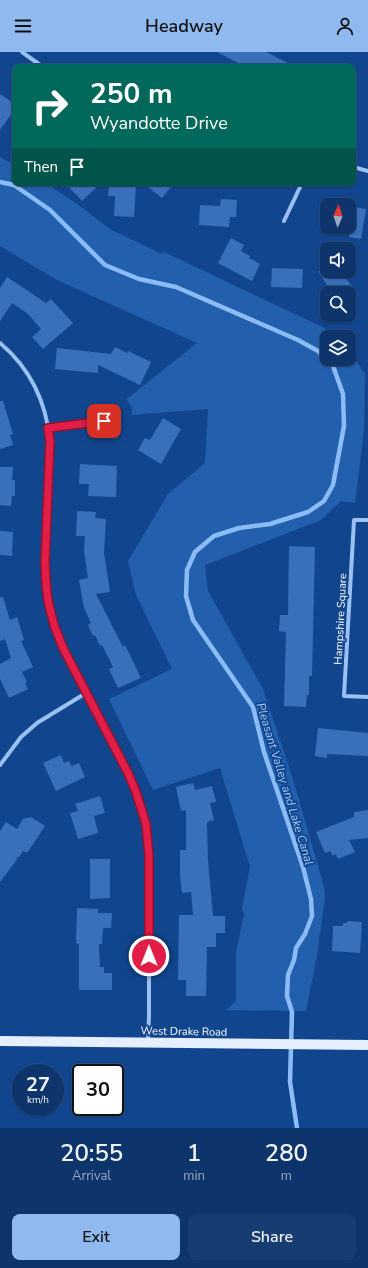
<!DOCTYPE html>
<html lang="en">
<head>
<meta charset="utf-8">
<style>
  body { margin:0; font-family:"Nunito Sans",sans-serif; background:#163c71; color:#f1f3f6; height:100vh; display:flex; flex-direction:column; font-size:15px; white-space:nowrap }
  * { box-sizing:border-box; margin:0 }
  p { font-size:13px; color:#9aaac1 }
  .icon { flex:none; width:22px; height:22px; fill:none; stroke:currentColor; stroke-width:2; stroke-linecap:round; stroke-linejoin:round }
  .map { position:relative; height:1076px; overflow:hidden }
  .panel { display:flex; flex-direction:column; background:#0d346b; flex:1 }
  .panel>* { flex:none }
  .banner { position:absolute; left:12px; top:12px; width:344px; height:122px; border-radius:8px; box-shadow:0 1px 3px #0004,0 0 0 1px #2d4f7e; background:#00695c; color:#fff; overflow:hidden }
  .needle { width:26px; rotate:2deg }
  .fabs { position:absolute; left:320px; top:146px; display:grid; gap:8px }
  .fabs a { display:grid; place-items:center; width:36px; height:36px; border-radius:8px; background:#0d346b; box-shadow:0 1px 3px #0004,0 0 0 1px #2d4f7e; font-size:20px }
  .speed { position:absolute; left:12px; top:1012px; display:flex; gap:8px; font-size:20px; font-weight:700; text-align:center }
  .speed>* { display:grid; place-content:center; width:52px; height:52px; border-radius:50%; background:#0d346b; box-shadow:0 1px 3px #0004,0 0 0 1px #2d4f7e; line-height:1 }
  .speed small { font-size:10px; font-weight:400 }
  .speed .limit { border:2px solid #111; border-radius:6px; background:#fff; color:#111 }
  .pin { position:absolute; display:grid; place-items:center; width:34px; height:34px; color:#fff; margin:-17px; border-radius:8px; box-shadow:0 2px 6px #0006 }
  .me { position:absolute; width:44px; margin:-22px; rotate:0deg; stroke-linejoin:round; filter:drop-shadow(0 0 3px #0008) }
  .turn { display:flex; align-items:center; gap:14px; height:84px; padding:0 12px; font-size:18px }
  .turn .icon { width:52px; height:52px; stroke-width:2.5 }
  .turn b { display:block; font-size:28px; line-height:34px }
  .then { display:flex; align-items:center; height:38px; padding:0 12px; background:#0003; gap:8px; font-size:15px }
  .eta { display:flex; justify-content:space-evenly; align-items:center; height:68px; text-align:center }
  .eta b { font-size:24px; font-weight:600; line-height:28px }
  .action { display:flex; gap:8px; margin-top:auto; padding:8px 12px }
  .action a { flex:1; height:46px; border-radius:8px; background:#90b9f0; color:#111; font-size:16px; font-weight:600; line-height:46px; text-align:center }
  .action a+a { background:#163c71; color:#f1f3f6 }
  header { display:flex; justify-content:space-between; align-items:center; height:52px; padding:0 12px; background:#90b9f0; color:#111; font-size:18px; font-weight:600 }
  .map>svg:first-child { display:block }
</style>
</head>
<body>
<header><svg class="icon" aria-label="menu" viewBox="0 0 24 24"><path d="M4 6h16M4 12h16M4 18h16"/></svg>Headway<svg class="icon" aria-label="person" viewBox="0 0 24 24"><circle cx="12" cy="8" r="4"/><path d="M4 21q1-7 8-7t8 7"/></svg></header>
<div class="map">
<svg width="368" height="1076" viewBox="0 0 368 1076">
  <rect width="100%" height="100%" fill="#11468f"/>
  <!-- green -->
  <path fill="#2260ae" d="M 0,105 L 15,113 L 15,131 L 45,131 L 73,149 L 110,177 L 162,202 L 164,200 L 339,283 L 340,285 L 327,285 L 327,307 L 349,307 L 349,298 L 365,322 L 364,378 L 355,451 L 341,449 L 321,468 L 205,513 L 208,539 L 263,637 L 295,734 L 324,835 L 325,845 L 317,903 L 306,959 L 226,958 L 236,949 L 236,900 L 244,862 L 242,855 L 250,815 L 220,716 L 153,738 L 109,647 L 172,617 L 136,543 L 128,509 L 168,442 L 205,411 L 208,357 L 132,363 L 132,357 L 127,347 L 197,291 L 57,228 L 0,194 Z"/>
  <g fill="none" stroke-linecap="round" stroke-linejoin="round">
    <!-- stream -->
    <path stroke="#8cbcf6" stroke-width="4.5" d="M 0,130 L 14,133 L 50,158 L 105,213 L 139,227 L 176,235 L 298,288 L 318,299 L 333,314 L 343,342 L 344,374 L 333,433 L 324,449 L 308,460 L 270,472 L 239,476 L 214,484 L 195,500 L 187,518 L 186,544 L 193,568 L 253,655 L 264,700 L 303,815 L 311,847 L 312,864 L 305,882 L 296,896 L 294,908 L 288,923 L 287,944 L 292,960 L 290,1030 L 297,1076"/>
  </g>
  <!-- building -->
  <path fill="#3970b9" d="M 217,0 L 266,0 L 296,15 L 246,15 Z
    M 0,42 L 15,52 L 15,57 L 0,78 Z
    M 65,131 L 101,131 L 82,149 Z
    M 109,131 L 125,131 L 125,133 L 136,134 L 134,165 L 114,164 L 115,144 L 108,144 Z
    M 143,131 L 174,131 L 162,146 Z
    M 221,147 L 237,148 L 236,165 L 230,165 L 229,175 L 199,173 L 200,153 L 220,154 Z
    M 349,154 L 366,157 L 361,187 L 349,185 Z
    M 231,186 L 244,193 L 241,199 L 250,204 L 249,206 L 260,212 L 252,229 L 218,211 Z
    M 272,216 L 303,217 L 302,236 L 271,235 Z
    M 318,219 L 341,219 L 352,235 L 344,241 L 332,241 Z
    M 7,225 L 46,251 L 51,247 L 73,271 L 43,297 L 32,285 L 41,277 L 28,262 L 12,251 L 0,269 L 0,236 Z
    M 115,295 L 127,301 L 128,299 L 151,310 L 140,333 L 98,313 L 98,321 L 55,317 L 57,296 L 111,302 Z
    M 0,349 L 3,349 L 13,382 L 10,383 L 13,393 L 0,397 Z
    M 163,366 L 181,377 L 161,412 L 138,398 L 145,386 L 150,388 Z
    M 80,412 L 117,414 L 116,445 L 88,444 L 89,432 L 79,432 Z
    M 0,415 L 13,415 L 12,428 L 15,428 L 15,444 L 12,444 L 11,454 L 0,453 Z
    M 77,459 L 96,460 L 95,466 L 106,467 L 104,501 L 110,540 L 96,542 L 123,595 L 125,593 L 141,626 L 118,636 L 109,617 L 113,615 L 102,593 L 100,594 L 95,583 L 93,584 L 88,573 L 91,571 L 84,556 L 79,528 L 88,526 L 84,499 L 85,484 L 76,484 Z
    M 0,479 L 13,480 L 12,504 L 0,503 Z
    M 289,494 L 315,495 L 312,624 L 309,624 L 309,643 L 307,643 L 306,655 L 284,654 L 286,580 L 279,579 L 280,563 L 288,563 Z
    M 0,545 L 3,545 L 10,568 L 17,565 L 24,588 L 21,589 L 33,615 L 22,620 L 27,630 L 25,631 L 28,637 L 9,646 L 0,627 L 0,612 L 11,606 L 5,587 L 0,589 Z
    M 318,676 L 368,681 L 368,704 L 327,702 L 327,706 L 315,704 Z
    M 61,703 L 64,711 L 69,709 L 71,714 L 79,711 L 85,725 L 56,739 L 43,711 Z
    M 193,731 L 195,738 L 212,734 L 216,750 L 210,751 L 214,768 L 207,770 L 208,809 L 213,864 L 225,864 L 225,881 L 216,881 L 216,895 L 207,895 L 206,944 L 186,944 L 186,928 L 178,928 L 179,863 L 193,863 L 191,840 L 182,841 L 180,823 L 180,798 L 186,798 L 186,758 L 181,759 L 176,735 Z
    M 100,744 L 105,761 L 94,764 L 98,781 L 78,787 L 70,761 L 78,759 L 75,752 Z
    M 368,758 L 368,786 L 349,788 L 355,800 L 338,807 L 336,802 L 333,804 L 330,799 L 325,801 L 316,780 L 354,765 L 354,760 Z
    M 31,765 L 45,774 L 27,801 L 23,799 L 19,805 L 14,806 L 18,806 L 0,830 L 0,779 L 6,770 L 17,777 L 23,767 Z
    M 90,807 L 110,807 L 110,846 L 90,847 Z
    M 77,856 L 98,857 L 98,861 L 112,861 L 111,876 L 103,876 L 102,892 L 99,892 L 100,915 L 104,915 L 104,921 L 112,921 L 112,938 L 79,938 L 79,892 L 76,891 Z
    M 347,869 L 362,870 L 360,901 L 332,899 L 333,874 L 343,874 L 343,871 L 347,871 Z"/>
  <g fill="none" stroke-linecap="round" stroke-linejoin="round">
    <!-- street -->
    <path stroke="#9ac1f2" stroke-width="4" d="M 22,0 L 43,15
      M 353,115 L 368,119
      M 284,169 L 302,131
      M 0,291 C 31,317 46,349 50,389 L 45,510 L 46,531 L 48,549 L 54,573 L 63,596 L 128,721 L 136,740 L 146,772 L 149,804 L 149,963 L 148,990
      M 49,376 L 104,369
      M 368,468 L 354,468 L 344,644 L 368,645
      M 0,713 L 21,685 L 37,671 L 86,641"/>
    <!-- primary -->
    <path stroke="#e6efff" stroke-width="10" d="M 0,989 L 368,993"/>
  </g>
  <g fill="none" stroke-linecap="round" stroke-linejoin="round">
    <!-- route casing -->
    <g stroke="#92132f" stroke-width="10">
      <path id="route" d="M 104,369 L 48,376 L 50,389 L 45,510 L 46,531 L 48,549 L 54,573 L 63,596 L 128,721 L 136,740 L 146,772 L 149,804 L 149,904"/>
    </g>
    <!-- route -->
    <use href="#route" stroke="#e11d48" stroke-width="7"/>
  </g>
  <g text-anchor="middle" stroke-width="4" stroke-linejoin="round" paint-order="stroke">
    <!-- street labels -->
    <g font-size="11" fill="#fff" stroke="#11468f">
      <text transform="translate(340 567) rotate(-87)" y="4">Hampshire Square</text>
      <text transform="translate(184 979) rotate(1)" y="4">West Drake Road</text>
    </g>
    <!-- water labels -->
    <g font-size="12" font-style="italic" fill="#a6cbf9" stroke="#11468f">
      <text transform="translate(285 732) rotate(73)" y="4">Pleasant Valley and Lake Canal</text>
    </g>
  </g>
</svg>
<div class="fabs">
<a><svg class="needle" viewBox="-14 -14 28 28"><path d="M0-13l5 13h-10z" fill="#e53935"/><path d="M0 13l5-13h-10z" fill="#9aaac1"/></svg></a>
<a><svg class="icon" aria-label="sound" viewBox="0 0 24 24"><path d="M4 9h4l5-4v14l-5-4H4zM17 9q2 3 0 6"/></svg></a>
<a><svg class="icon" aria-label="search" viewBox="0 0 24 24"><circle cx="10" cy="10" r="6"/><path d="M15 15l6 6"/></svg></a>
<a><svg class="icon" aria-label="layers" viewBox="0 0 24 24"><path d="M12 4l9 5-9 5-9-5zM3 14l9 5 9-5"/></svg></a>
</div>
<div class="speed"><div>27<small>km/h</small></div><div class="limit">30</div></div>
<div class="pin" style="left:104px;top:369px;background:#d93025"><svg class="icon" aria-label="arrive" viewBox="0 0 24 24"><path d="M6 21V4h12l-3 4 3 4H6"/></svg></div>
<svg class="me" style="left:149px;top:904px" viewBox="-20 -20 40 40"><circle r="17" fill="#e11d48" stroke="#fff" stroke-width="3"/><path d="M0-11L8 9 0 5-8 9z" fill="#fff"/></svg>
<div class="banner">
<div class="turn"><svg class="icon" aria-label="right" viewBox="0 0 24 24"><path d="M7 20v-9h11M14 6l5 5-5 5"/></svg><div><b>250 m</b>Wyandotte Drive</div></div>
<div class="then">Then<svg class="icon" aria-label="arrive" viewBox="0 0 24 24"><path d="M6 21V4h12l-3 4 3 4H6"/></svg></div>
</div>
</div>
<section class="panel">
<div class="eta">
<div><b>20:55</b><p>Arrival</p></div>
<div><b>1</b><p>min</p></div>
<div><b>280</b><p>m</p></div>
</div>
<div class="action"><a>Exit</a><a>Share</a></div>
</section>
</body>
</html>
